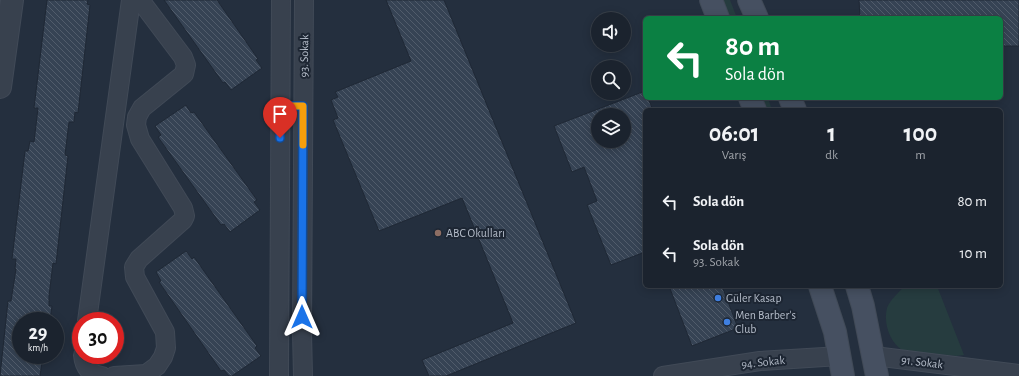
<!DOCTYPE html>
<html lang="tr">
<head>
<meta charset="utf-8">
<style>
  body { margin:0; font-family:"Alegreya Sans",sans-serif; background:#242b36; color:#f1f3f6; height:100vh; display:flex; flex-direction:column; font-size:15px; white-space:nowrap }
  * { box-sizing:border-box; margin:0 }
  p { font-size:13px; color:#a0a4aa }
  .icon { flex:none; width:22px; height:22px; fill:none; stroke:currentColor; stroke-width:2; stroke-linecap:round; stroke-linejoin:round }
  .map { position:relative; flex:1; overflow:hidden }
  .details { position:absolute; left:643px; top:108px; width:360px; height:180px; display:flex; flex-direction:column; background:#1b232e; border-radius:6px; box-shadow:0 2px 10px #0003,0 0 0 1px #39404a }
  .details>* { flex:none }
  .hud { position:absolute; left:643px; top:16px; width:360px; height:84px; border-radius:6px; box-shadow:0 2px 10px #0003,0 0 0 1px #39404a; background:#0b8043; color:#fff; overflow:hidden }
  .buttons { position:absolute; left:591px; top:12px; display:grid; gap:8px }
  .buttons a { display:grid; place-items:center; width:40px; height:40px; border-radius:50%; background:#1b232e; box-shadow:0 2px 10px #0003,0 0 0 1px #39404a; font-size:20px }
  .speed { position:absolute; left:12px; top:312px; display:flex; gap:8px; font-size:20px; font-weight:700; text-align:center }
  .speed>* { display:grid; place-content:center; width:52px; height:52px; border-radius:50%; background:#1b232e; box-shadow:0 2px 10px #0003,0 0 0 1px #39404a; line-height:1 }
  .speed small { font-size:10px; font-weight:400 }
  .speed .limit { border:6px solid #d22; background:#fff; color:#111 }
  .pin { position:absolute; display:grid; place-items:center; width:34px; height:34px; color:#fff; margin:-41px -17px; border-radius:50% 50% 50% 0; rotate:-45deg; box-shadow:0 0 4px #0007 }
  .pin .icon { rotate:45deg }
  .me { position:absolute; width:44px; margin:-22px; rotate:0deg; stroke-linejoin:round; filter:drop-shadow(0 0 3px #0008) }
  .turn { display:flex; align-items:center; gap:14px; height:84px; padding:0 16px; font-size:18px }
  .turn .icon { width:52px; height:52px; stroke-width:2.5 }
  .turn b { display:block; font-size:28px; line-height:34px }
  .eta { display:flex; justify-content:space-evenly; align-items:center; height:68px; text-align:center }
  .eta b { font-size:24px; font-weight:700; line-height:28px }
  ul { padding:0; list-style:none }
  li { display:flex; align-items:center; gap:12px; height:52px; padding:0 16px }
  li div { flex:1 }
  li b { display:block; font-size:15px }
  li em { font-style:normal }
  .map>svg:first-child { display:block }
</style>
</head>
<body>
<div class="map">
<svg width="1019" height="376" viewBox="0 0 1019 376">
  <defs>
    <pattern id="building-back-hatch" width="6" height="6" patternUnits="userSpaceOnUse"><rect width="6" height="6" fill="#364354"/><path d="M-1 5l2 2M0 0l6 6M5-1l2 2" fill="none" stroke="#515c6b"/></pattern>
  </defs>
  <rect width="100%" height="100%" fill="#242f3e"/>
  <!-- green -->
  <path fill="#263c3f" d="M 721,0 L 730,0 L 737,18 L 728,18 Z
    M 759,98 L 768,98 L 772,110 L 764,110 Z
    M 905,286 L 937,286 L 964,355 L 956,356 L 902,350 C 890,342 883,323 887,308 C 890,300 899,292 905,286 Z"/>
  <!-- building -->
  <path fill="url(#building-back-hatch)" stroke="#1f2835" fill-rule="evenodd" d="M 47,0 L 88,0 L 87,4 L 90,5 L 78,113 L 75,112 L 74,122 L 69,122 L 65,155 L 68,156 L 56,264 L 53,263 L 49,296 L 49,306 L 52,306 L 50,321 L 21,321 L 21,355 L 43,355 L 40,376 L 0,376 L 8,301 L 11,301 L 16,269 L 15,269 L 16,259 L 12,259 L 25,151 L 28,151 L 30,141 L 34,142 L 38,108 L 34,108 Z
    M 164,0 L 217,0 L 258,59 L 256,60 L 262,68 L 231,90 L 225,82 L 223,83 Z
    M 386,0 L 444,0 L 576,323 L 446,376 L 429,376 L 422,360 L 513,323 L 462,198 L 379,231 L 333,120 L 338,118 L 331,100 L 338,97 L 335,92 L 411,61 Z
    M 859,0 L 1019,0 L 1019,46 L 1001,46 L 1001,18 L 860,18 Z
    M 645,91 L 645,98 L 648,98 L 653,110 L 645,110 L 645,252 L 611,265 L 587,205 L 597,201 L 584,167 L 572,172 L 554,126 ZM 598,115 L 624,115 L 624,141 L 598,141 Z
    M 186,105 L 191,113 L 194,112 L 257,200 L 254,202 L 260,210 L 230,232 L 224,224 L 221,225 L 158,137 L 161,135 L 155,126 Z
    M 186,251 L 192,259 L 194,257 L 257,346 L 255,348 L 261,356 L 232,376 L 229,376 L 224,370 L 221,371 L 159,282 L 161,281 L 156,272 Z
    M 669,286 L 722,286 L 738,328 L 692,346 Z"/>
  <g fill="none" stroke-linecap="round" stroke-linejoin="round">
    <!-- minor casing -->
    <g stroke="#414a57" stroke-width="20">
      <path id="minor" d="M 87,321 L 131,0
        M 83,355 C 84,367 90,375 102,376
        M 874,356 L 1019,374
        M 114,376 L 146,374 L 157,366 L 163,357 L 166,348 L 165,332 L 135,277 L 134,267 L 139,259 L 183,220 L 185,216 L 183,208 L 140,139 L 136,125 L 137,117 L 142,108 L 184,74 L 186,65 L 183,57 L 140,0
        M 279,376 L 281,0
        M 303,376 L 302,332 L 304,0
        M 663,376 L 760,361 L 840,356"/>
    </g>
    <!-- tertiary casing -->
    <g stroke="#414a57" stroke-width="24">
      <path id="tertiary" d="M 0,87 L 12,0"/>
    </g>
    <!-- secondary casing -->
    <g stroke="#414a57" stroke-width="24">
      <path id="secondary" d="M 711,0 L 718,18
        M 749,0 L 757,18
        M 750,98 L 755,110
        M 790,98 L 795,110
        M 820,286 L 835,332 L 843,376
        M 857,286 L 863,306 L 877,376"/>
    </g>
    <!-- minor -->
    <use href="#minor" stroke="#38414e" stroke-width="18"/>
    <!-- tertiary -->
    <use href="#tertiary" stroke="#38414e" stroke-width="22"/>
    <!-- secondary -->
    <use href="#secondary" stroke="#465061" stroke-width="22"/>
  </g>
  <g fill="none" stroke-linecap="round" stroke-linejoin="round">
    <!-- route casing -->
    <g stroke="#114b97" stroke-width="10">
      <path id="route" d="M 280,138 L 280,106 L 303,106 L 302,317"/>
    </g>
    <!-- route -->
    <use href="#route" stroke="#1a73e8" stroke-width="7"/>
    <!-- slow -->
    <path stroke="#f59e0b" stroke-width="7" d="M 289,106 L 303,106 L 303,145"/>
  </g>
  <!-- markers -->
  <circle fill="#8d6e63" stroke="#1d2633" stroke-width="1.5" cx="438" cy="233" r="4"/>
  <g fill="#3f7fe0" stroke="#1d2633" stroke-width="1.5">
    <circle cx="718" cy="298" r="4"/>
    <circle cx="727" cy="322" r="4"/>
  </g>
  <g text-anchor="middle" stroke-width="4" stroke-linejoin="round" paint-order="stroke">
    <!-- street labels -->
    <g font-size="12" fill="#b4bcc9" stroke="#1d2633">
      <text transform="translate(304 56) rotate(-89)" y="4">93. Sokak</text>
      <text transform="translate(763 362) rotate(-6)" y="4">94. Sokak</text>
      <text transform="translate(922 362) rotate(7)" y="4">91. Sokak</text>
    </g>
    <!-- poi labels -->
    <g font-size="12" fill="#b4bcc9" stroke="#1d2633" text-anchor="start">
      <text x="446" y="237">ABC Okulları</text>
      <text x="726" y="302">Güler Kasap</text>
      <text x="735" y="319">Men Barber's<tspan x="735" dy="14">Club</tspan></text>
    </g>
  </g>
</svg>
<div class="buttons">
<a><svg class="icon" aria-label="sound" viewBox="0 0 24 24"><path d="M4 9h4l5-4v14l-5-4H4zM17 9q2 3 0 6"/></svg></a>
<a><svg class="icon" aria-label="search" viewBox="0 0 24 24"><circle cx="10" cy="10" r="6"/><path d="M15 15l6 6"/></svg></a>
<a><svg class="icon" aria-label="layers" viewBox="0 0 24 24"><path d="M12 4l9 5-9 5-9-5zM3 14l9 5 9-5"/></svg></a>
</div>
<div class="speed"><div>29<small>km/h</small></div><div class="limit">30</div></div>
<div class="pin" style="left:280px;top:138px;background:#d93025"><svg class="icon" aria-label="arrive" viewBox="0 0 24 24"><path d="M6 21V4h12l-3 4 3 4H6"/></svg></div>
<svg class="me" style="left:302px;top:317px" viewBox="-20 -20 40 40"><path d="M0-17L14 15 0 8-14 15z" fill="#1a73e8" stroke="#fff" stroke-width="4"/></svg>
<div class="hud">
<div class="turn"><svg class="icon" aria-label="left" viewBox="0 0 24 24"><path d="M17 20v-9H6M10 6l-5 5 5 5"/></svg><div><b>80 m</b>Sola dön</div></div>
</div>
<section class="details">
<div class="eta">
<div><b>06:01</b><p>Varış</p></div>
<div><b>1</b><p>dk</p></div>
<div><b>100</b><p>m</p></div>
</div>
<ul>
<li><svg class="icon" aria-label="left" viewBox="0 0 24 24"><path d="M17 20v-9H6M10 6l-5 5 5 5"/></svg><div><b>Sola dön</b></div><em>80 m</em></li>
<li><svg class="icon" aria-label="left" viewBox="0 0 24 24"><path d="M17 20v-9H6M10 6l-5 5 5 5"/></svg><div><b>Sola dön</b><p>93. Sokak</p></div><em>10 m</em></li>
</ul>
</section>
</div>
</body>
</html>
